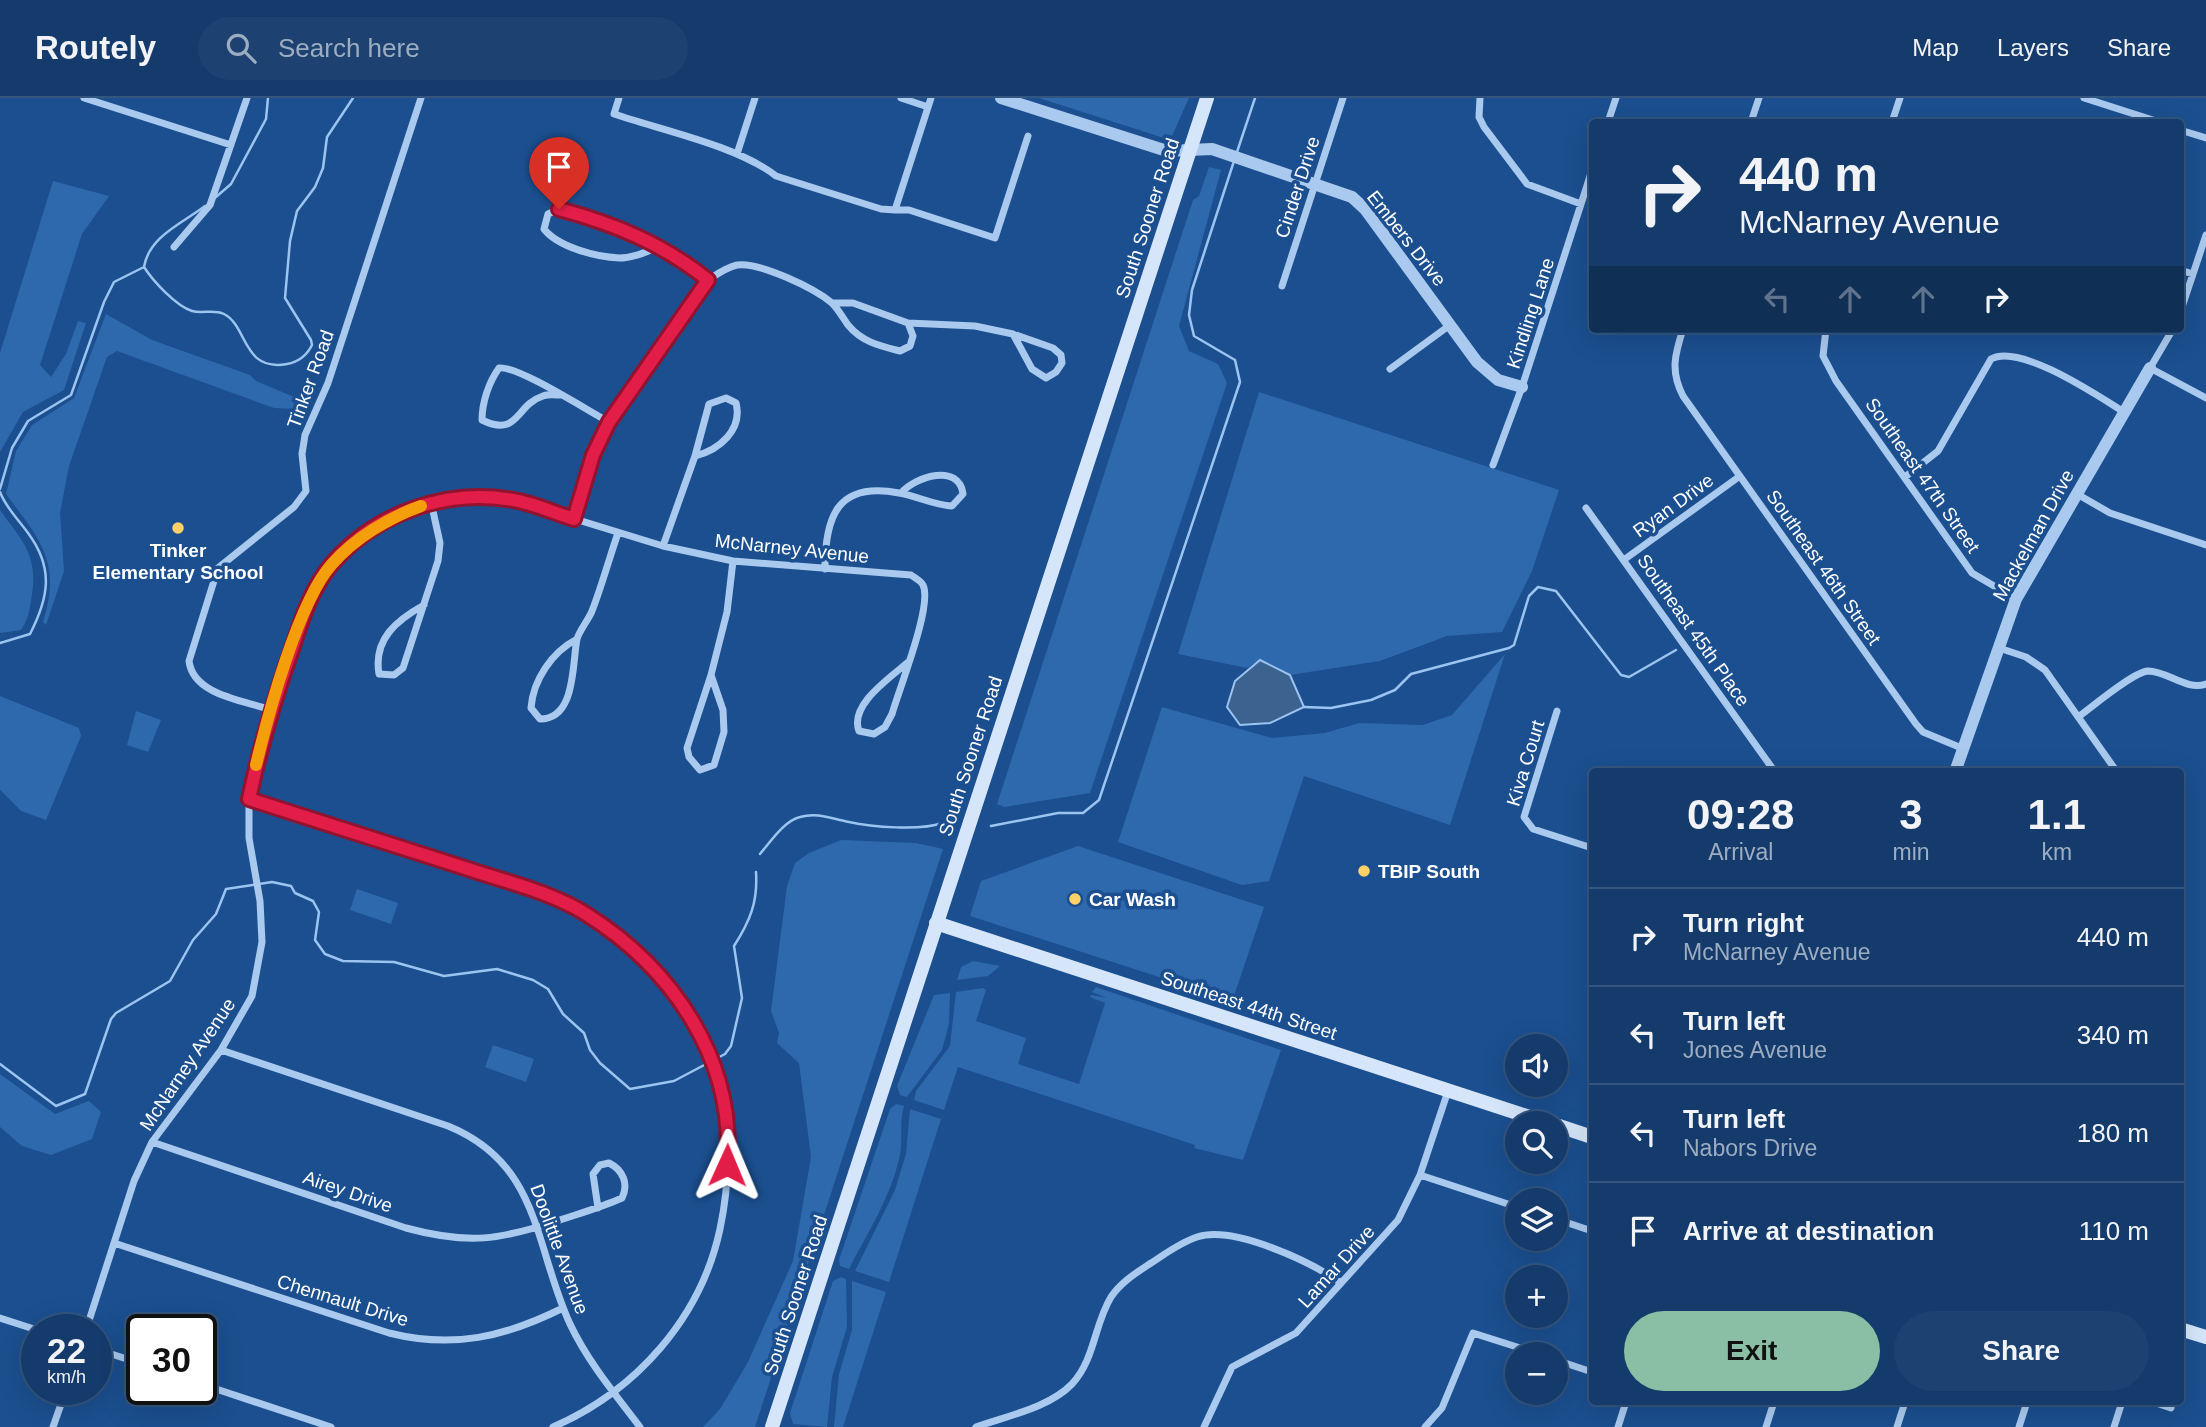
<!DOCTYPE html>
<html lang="en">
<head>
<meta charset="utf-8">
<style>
  body { margin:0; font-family:Arial,sans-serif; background:#1d4271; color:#f1f3f6; height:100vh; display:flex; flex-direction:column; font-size:26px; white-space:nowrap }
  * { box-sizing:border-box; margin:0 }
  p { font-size:23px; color:#9dadc1 }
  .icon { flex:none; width:38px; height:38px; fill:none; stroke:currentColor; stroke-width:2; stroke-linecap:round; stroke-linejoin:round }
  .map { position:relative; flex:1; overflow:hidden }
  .panel { position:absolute; left:1589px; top:670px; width:595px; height:637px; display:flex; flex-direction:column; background:#143b6b; border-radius:7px; box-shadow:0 7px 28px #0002,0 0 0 2px #33557e }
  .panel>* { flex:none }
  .hud { position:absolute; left:1589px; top:21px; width:595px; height:214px; border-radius:7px; box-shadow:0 7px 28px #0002,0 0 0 2px #33557e; background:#143b6b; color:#f1f3f6; overflow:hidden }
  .controls { position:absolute; left:1505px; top:936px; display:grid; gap:14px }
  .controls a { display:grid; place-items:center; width:63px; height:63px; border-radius:50%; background:#143b6b; box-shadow:0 7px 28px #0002,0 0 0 2px #33557e; font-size:35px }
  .speed { position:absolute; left:21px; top:1216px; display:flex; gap:14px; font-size:35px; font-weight:700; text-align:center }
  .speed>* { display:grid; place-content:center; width:91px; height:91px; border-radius:50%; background:#143b6b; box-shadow:0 7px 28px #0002,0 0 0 2px #33557e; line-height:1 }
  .speed small { font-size:18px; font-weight:400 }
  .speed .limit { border:4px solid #111; border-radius:10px; background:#fff; color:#111 }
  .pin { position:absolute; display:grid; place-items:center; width:60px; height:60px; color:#fff; margin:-72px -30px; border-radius:50% 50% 50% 0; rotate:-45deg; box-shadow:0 0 7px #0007 }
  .pin .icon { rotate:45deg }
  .me { position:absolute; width:77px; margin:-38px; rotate:1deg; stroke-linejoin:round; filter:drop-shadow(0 0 5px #0008) }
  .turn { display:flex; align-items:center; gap:24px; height:147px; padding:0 35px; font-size:32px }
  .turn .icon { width:91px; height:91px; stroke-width:2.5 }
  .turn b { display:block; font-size:49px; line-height:60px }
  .lanes { display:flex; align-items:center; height:66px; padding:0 35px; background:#0003; justify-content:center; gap:35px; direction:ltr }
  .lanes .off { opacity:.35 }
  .eta { display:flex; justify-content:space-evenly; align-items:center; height:119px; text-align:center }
  .eta b { font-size:42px; font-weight:700; line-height:49px }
  .button { display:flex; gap:14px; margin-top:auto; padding:14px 35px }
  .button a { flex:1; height:80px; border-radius:42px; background:#8abfa5; color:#111; font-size:28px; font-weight:700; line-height:80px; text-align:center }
  .button a+a { background:#1d4271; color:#f1f3f6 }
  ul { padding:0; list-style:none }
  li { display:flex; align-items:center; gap:21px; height:98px; padding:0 35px; border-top:2px solid #33557e }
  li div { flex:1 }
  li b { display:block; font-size:26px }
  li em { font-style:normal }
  header { display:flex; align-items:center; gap:42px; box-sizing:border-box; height:98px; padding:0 35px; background:#143b6b; border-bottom:2px solid #33557e }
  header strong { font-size:33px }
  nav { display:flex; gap:38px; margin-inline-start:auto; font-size:24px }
  .search { width:490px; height:63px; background:#1d4271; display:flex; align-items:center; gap:18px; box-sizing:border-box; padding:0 24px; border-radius:38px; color:#9dadc1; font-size:26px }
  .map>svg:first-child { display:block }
</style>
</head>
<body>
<header>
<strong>Routely</strong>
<div class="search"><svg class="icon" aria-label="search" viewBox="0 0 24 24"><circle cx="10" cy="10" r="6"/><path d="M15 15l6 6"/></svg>Search here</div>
<nav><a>Map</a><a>Layers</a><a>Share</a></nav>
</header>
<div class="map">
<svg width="2206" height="1329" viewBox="0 0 2206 1329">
  <rect width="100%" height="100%" fill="#1b4f8f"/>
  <!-- green -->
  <path fill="#2e69ad" d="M 1039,0 L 1189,0 L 1171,40 L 1167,41 Z
    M 1209,69 L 1221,72 L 1179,228 L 1189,253 L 1218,266 L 1227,285 L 1090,695 L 1004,709 L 997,706 L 1193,102 L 1199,98 Z
    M 53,83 L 109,98 L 82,136 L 40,267 L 51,279 L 66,256 L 78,223 L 86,225 L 64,292 L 23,314 L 0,354 L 0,255 Z
    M 106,216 L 152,242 L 250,277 L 256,283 L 308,305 L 296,311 L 274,310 L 117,253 L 107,259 L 69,368 L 60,415 L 64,473 L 46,527 L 43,524 C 62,464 40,442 6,396 L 16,353 L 32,327 L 74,300 Z
    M 1259,294 L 1559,392 L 1532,473 L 1502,534 L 1447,538 L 1380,563 L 1290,577 L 1260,562 L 1247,570 L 1178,556 Z
    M 0,412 C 22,443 38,456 32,496 C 30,510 29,520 21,532 L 0,535 Z
    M 1505,556 L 1450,727 L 1304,678 L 1269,783 L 1242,787 L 1118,744 L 1162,609 L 1272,640 L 1325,635 L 1359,625 L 1423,627 L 1452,617 Z
    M 0,598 L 79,630 L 81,638 L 46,722 L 21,713 L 0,692 Z
    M 136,613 L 161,622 L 148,654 L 127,647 Z
    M 841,742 L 916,745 L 943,751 L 755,1329 L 703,1329 L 720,1311 L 748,1264 L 793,1163 L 811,1059 L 799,965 L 777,945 L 779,935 L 771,913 L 787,788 L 795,765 L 809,755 Z
    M 1078,748 L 1264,809 L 1234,898 L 1224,900 L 970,818 L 981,783 Z
    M 357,791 L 398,805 L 391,826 L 350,812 Z
    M 973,863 L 1000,868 L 988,878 L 957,882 L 961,869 Z
    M 1096,889 L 1281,952 L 1243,1062 L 1194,1050 L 1195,1047 L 958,969 L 944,1012 L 914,1002 L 916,993 L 950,948 L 956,894 L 983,890 L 986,892 L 976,923 L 1026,940 L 1018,966 L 1079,986 L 1105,905 L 1090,899 L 1091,897 L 1107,900 L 1092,894 Z
    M 950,895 L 949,926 L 942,952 L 907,999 L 900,997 L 897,988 L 934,897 Z
    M 493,947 L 534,961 L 526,984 L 485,969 Z
    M 0,976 L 55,1016 L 89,1003 L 101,1014 L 92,1041 L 51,1057 L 22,1048 L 0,1029 Z
    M 896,1006 L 904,1008 C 899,1024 903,1041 900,1057 C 891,1099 868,1134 849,1171 L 840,1168 L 839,1162 L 890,1011 Z
    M 910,1011 L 941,1021 L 889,1184 L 855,1173 L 895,1092 L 906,1056 Z
    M 841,1179 L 846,1181 L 847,1229 L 832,1279 L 827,1329 L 793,1326 L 790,1315 L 833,1183 Z
    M 852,1183 L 886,1194 L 843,1329 L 834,1329 L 839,1276 L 852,1232 Z"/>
  <!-- water -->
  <path fill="#3c6290" stroke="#9cc4f0" stroke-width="2" d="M 1260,562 L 1290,577 L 1304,609 L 1270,625 L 1240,627 L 1227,609 L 1235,583 Z"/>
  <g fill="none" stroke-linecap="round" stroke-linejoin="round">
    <!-- stream -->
    <path stroke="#9cc4f0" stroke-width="2.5" d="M 1236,57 L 1255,0
      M 216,99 L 231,86 L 266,21 L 268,0
      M 144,169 C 153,183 176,208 192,213 C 202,216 214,211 224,216 C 248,228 242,274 287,266 C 298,264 307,257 312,247 L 311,242 L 285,200 L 290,143 L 297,113 L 315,89 L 323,70 L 327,39 L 353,0
      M 144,169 C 149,138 183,125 205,108
      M 0,391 L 12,350 L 28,323 L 71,297 L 104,204 L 114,184 L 144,169
      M 0,394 C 6,410 18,421 28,435 C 54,470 49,499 30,536 L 0,545
      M 1304,609 L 1331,610 L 1371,602 L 1395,592 L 1411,576 L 1509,550 L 1514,547 L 1529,498 L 1538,489 L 1556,493 L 1621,577 L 1629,579 L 1676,552
      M 991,728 L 1058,715 L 1083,715 L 1099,702 L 1240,284 L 1235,262 L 1194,238 L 1189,217 L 1192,192 L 1234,63
      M 760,756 C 771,743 784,723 800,719 C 818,714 832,721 849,724 C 871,729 921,733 942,725
      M 0,966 L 56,1008 L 85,996 L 111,921 L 116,915 L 170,883 L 193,842 L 216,816 L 226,791 L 272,784 L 291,788 L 295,795 L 313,803 L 319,814 L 315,842 L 325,856 L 343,863 L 394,864 L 444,878 L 497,871 L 533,882 L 548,891 L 563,916 L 584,935 L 590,952 L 600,965 L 630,991 L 674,983 L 725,956 L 731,948 L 742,900 L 734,848 C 750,823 758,804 756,774"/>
    <!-- minor -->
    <path stroke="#a9c9ee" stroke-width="7" d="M 84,0 L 231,47
      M 619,0 L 614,16 C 661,32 738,48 776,78 L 881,111 L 895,112
      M 901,0 L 928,9
      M 931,0 L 895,112 L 909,112 L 995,140 L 1028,38
      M 1480,0 L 1479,19 L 1484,29 L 1527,86 L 1581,106
      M 2084,0 L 2159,24
      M 1608,24 L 1616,0
      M 1751,24 L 1759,0
      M 1892,24 L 1900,0
      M 2180,32 L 2206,40
      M 737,56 L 755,0
      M 661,148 C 648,153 634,160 619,160 C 596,159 558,149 544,131 L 548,116 L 559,111 L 571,114 C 625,132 664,146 708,182
      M 174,149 L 210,107 L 247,0
      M 2180,172 L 2193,176
      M 1282,188 L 1343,0
      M 832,205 L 853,205 L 908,225
      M 2180,215 L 2206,137
      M 1683,231 C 1675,256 1670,273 1683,298 L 1916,626 L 1923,634 L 1964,651
      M 1826,231 L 1823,258 L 1836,283 L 1972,475 L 2016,501
      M 2173,231 L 2150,270 L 2206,300
      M 1390,271 L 1450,227
      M 560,297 C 555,297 548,296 543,298 C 515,307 519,340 482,322 C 482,304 489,284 499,270 C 517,267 588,313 609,324
      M 1493,367 L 1522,289 L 1592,72
      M 1905,379 L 1938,353 L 1991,261 C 2020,245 2098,298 2124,314
      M 2077,396 L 2110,415 L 2206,447
      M 1586,410 L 1775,674
      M 574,421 L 593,357 L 609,324 L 708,182 C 717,176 727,169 737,167 C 760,164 814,190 832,205 C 838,211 843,220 848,227 C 862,244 880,248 900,253 L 910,248 L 913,238 L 908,225 L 975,228 L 1013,236 L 1032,271 L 1046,280 L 1056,274 L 1062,265 L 1061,257 L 1053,250 L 1013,236
      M 663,448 L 695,358 C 719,352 743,332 736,305 L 726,300 L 709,306 L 695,358
      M 1625,461 L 1740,378
      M 825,471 C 825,419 837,383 899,395 C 917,398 933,407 952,408 L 963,396 C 959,365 916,378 901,395
      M 424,507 C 397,522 373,541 379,576 L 394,577 L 403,570 L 438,463 L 440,445 L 431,404
      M 577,541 C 552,554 533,582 531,610 L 540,621 C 576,621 572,566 577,541 C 579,533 589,521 592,513 C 602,487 609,461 618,435
      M 1999,550 L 2026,559 L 2045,572 L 2117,674
      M 711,577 L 687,650 L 689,659 L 700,672 L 714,667 L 724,634 L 723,612 L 711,577 L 727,514 L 733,463
      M 271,612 C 243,602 193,597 189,563 L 218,470 L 294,409 L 306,393 L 302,356 L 305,337 L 328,285 L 421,0
      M 1557,613 L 1524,719 L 1533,731 L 1592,750
      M 2078,619 C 2092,609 2133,574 2148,573 C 2168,573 2186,593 2206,586
      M 249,701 C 318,723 387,745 455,767 C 498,781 545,792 584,815 C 700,882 747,1003 720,1131 C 701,1220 636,1293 553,1329
      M 221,952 L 448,1028 C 541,1066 534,1148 570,1226 C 588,1264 615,1296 640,1329
      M 152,1044 L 406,1130 C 469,1147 500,1142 560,1122 C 581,1115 602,1109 622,1100 C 629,1086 623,1072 609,1065 L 600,1067 L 593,1076 L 598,1110
      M 1420,1077 L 1517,1109
      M 1556,1121 L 1592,1133
      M 114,1145 L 389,1235 C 453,1251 505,1239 563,1210
      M 0,1220 L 37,1232
      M 86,1232 L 134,1083 L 152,1044 L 221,952 L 252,898 L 262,844 L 260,803 L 249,740 L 249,701 L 265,630 L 307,507 L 331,467 L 365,437 L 397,416 L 431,404 L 462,400 L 513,402 L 663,448 L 733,463 L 911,477 C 915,480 921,483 923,487 C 933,507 899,591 892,616 L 885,629 L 874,636 L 859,633 C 849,607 890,580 907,565
      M 96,1251 L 142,1266
      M 1556,1262 L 1592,1274
      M 201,1286 L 331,1329
      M 2153,1304 L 2171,1310
      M 53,1329 L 66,1292
      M 976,1329 C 1006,1318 1049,1310 1072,1286 C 1095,1261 1094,1227 1111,1199 C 1121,1184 1136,1175 1151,1165 C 1165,1156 1181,1144 1197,1139 C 1234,1127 1311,1164 1341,1185
      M 1204,1329 L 1232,1269 L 1296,1235 L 1398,1122 L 1420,1077 L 1448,993
      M 1425,1329 L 1442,1310 L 1473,1235 L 1539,1256
      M 1618,1329 L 1626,1304
      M 1766,1329 L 1774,1304
      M 1897,1329 L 1905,1304
      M 2019,1329 L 2027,1304
      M 2114,1329 L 2122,1304"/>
    <!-- tertiary -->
    <path stroke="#a9c9ee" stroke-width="12" d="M 1001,0 L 1167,53 L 1212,51 L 1352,99 L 1365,111 L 1477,264 L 1498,282 L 1522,289
      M 1955,674 L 2016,501 L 2150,270"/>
    <!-- secondary -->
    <path stroke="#d6e6fa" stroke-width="14" d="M 936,825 L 1551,1026
      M 1556,1027 L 1592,1039
      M 2180,1231 L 2206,1239
      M 772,1329 L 1207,0"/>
  </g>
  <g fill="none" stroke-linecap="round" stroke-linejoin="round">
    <!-- route casing -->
    <g stroke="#92132f" stroke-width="18">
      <path id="route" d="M 559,111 C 615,126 663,146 708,182 L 609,324 L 593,357 L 574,421 C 554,415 533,405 513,402 C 447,390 375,415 331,467 C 312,490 302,520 293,548 C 275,599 260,649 249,701 C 320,724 391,746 462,769 C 503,783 549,793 586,816 C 672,870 736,962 727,1067"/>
    </g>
    <!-- route -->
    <use href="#route" stroke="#e11d48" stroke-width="12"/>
    <!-- slow -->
    <path stroke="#f59e0b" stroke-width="12" d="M 256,667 C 268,617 298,504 332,466 C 355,440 388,420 421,408"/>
  </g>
  <!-- markers -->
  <g fill="#ffd166" stroke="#1b4f8f" stroke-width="2.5">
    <circle cx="178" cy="430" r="7"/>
    <circle cx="1364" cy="773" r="7"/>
    <circle cx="1075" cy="801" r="7"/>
  </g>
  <g text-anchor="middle" stroke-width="7" stroke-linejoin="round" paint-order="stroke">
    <!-- street labels -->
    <g font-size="19" fill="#fff" stroke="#1b4f8f">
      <text transform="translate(1297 89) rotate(-72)" y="7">Cinder Drive</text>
      <text transform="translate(1147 120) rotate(-72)" y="7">South Sooner Road</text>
      <text transform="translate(1407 140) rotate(52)" y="7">Embers Drive</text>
      <text transform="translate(1530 215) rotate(-72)" y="7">Kindling Lane</text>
      <text transform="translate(310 281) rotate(-70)" y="7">Tinker Road</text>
      <text transform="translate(1923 377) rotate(55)" y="7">Southeast 47th Street</text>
      <text transform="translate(1673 407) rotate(-36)" y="7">Ryan Drive</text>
      <text transform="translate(2033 437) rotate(-61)" y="7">Mackelman Drive</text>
      <text transform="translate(792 450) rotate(6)" y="7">McNarney Avenue</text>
      <text transform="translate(1824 469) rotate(55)" y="7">Southeast 46th Street</text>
      <text transform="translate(1694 532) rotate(55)" y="7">Southeast 45th Place</text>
      <text transform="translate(970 658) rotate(-72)" y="7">South Sooner Road</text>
      <text transform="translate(1525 665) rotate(-73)" y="7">Kiva Court</text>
      <text transform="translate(1249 907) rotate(18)" y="7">Southeast 44th Street</text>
      <text transform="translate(187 966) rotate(-56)" y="7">McNarney Avenue</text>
      <text transform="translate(348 1093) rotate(19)" y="7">Airey Drive</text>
      <text transform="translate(560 1151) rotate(70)" y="7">Doolittle Avenue</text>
      <text transform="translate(1336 1168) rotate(-48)" y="7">Lamar Drive</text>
      <text transform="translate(795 1197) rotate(-72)" y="7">South Sooner Road</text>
      <text transform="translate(343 1202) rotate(17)" y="7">Chennault Drive</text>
    </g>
    <!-- poi labels -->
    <g font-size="19" font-weight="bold" fill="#fff" stroke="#1b4f8f" text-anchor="start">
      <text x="178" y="459" text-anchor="middle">Tinker<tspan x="178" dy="22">Elementary School</tspan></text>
      <text x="1378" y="780">TBIP South</text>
      <text x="1089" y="808">Car Wash</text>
    </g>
  </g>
</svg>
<div class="controls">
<a><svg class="icon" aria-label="sound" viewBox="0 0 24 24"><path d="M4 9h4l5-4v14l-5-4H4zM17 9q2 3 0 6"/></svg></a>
<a><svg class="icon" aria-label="search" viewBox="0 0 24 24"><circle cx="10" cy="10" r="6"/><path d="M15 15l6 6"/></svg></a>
<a><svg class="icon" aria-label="layers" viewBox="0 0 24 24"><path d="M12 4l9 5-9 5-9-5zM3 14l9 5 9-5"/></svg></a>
<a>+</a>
<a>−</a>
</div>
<div class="speed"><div>22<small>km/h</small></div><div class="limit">30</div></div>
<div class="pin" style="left:559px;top:111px;background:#d93025"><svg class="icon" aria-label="arrive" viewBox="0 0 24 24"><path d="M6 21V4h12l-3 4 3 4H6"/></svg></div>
<svg class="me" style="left:727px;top:1067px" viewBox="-20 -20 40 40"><path d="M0-17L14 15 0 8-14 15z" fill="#e11d48" stroke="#fff" stroke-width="4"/></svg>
<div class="hud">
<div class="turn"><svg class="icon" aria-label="right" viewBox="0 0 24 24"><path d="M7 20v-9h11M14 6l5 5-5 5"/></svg><div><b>440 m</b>McNarney Avenue</div></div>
<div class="lanes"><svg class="icon off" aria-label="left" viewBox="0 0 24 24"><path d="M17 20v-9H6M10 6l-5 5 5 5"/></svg><svg class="icon off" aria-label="ahead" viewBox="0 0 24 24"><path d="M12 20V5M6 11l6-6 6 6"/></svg><svg class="icon off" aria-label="ahead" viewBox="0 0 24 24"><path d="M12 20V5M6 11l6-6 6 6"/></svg><svg class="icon" aria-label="right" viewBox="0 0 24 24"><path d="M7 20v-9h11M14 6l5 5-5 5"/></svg></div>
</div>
<section class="panel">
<div class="eta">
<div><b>09:28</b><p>Arrival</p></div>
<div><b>3</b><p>min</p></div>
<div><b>1.1</b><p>km</p></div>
</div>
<ul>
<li><svg class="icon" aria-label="right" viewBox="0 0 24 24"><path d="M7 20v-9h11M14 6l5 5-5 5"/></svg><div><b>Turn right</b><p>McNarney Avenue</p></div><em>440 m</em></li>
<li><svg class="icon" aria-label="left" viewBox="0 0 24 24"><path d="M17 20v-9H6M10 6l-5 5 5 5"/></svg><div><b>Turn left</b><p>Jones Avenue</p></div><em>340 m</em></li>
<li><svg class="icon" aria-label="left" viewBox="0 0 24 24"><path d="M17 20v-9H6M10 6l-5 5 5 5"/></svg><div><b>Turn left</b><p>Nabors Drive</p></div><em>180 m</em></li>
<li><svg class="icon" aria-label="arrive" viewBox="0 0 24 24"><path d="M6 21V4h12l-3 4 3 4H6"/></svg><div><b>Arrive at destination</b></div><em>110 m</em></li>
</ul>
<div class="button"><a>Exit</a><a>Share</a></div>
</section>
</div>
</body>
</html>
